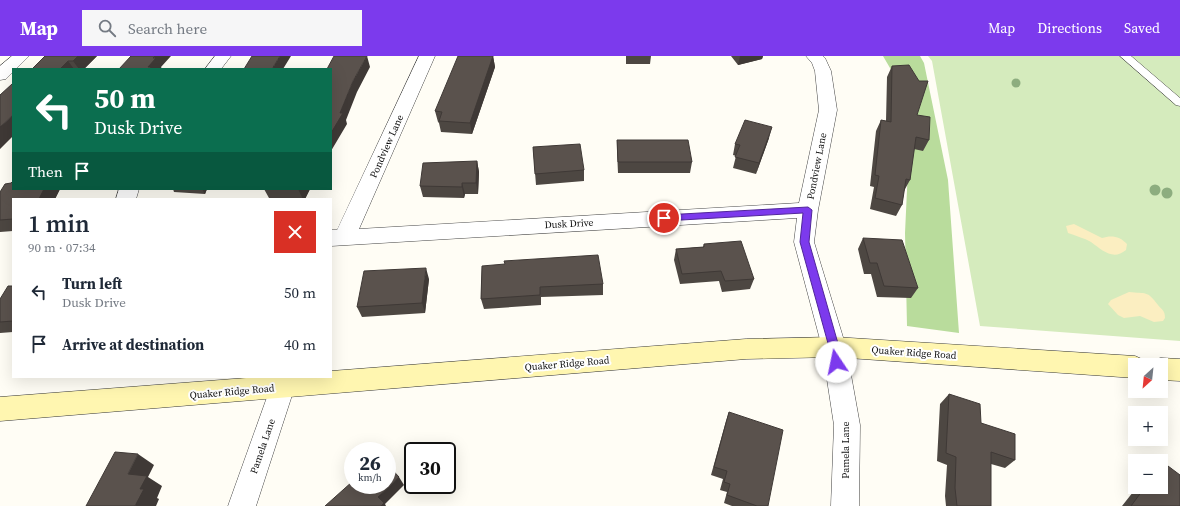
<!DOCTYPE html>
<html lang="en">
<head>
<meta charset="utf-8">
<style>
  body { margin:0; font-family:"Source Serif 4",serif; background:#f6f6f7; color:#1f2937; height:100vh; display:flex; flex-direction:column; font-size:15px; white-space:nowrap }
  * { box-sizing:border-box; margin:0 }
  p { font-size:13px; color:#747a83 }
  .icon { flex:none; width:22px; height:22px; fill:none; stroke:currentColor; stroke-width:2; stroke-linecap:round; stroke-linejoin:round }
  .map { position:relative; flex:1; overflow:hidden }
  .sheet { position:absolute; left:12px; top:142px; width:320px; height:180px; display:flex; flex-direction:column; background:#fff; border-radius:0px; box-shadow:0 4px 16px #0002 }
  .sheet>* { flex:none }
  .top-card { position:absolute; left:12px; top:12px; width:320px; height:122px; border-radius:0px; box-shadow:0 4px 16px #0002; background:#0b6e4f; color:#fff; overflow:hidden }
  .needle { width:26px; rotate:207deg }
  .buttons { position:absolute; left:1128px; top:302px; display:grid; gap:8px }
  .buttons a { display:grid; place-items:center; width:40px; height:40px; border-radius:0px; background:#fff; box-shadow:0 4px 16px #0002; font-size:20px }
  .speed { position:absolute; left:344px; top:386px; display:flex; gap:8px; font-size:20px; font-weight:700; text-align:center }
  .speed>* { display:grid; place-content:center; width:52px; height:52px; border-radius:50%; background:#fff; box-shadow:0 4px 16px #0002; line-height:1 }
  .speed small { font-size:10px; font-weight:400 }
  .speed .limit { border:2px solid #111; border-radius:6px; background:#fff; color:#111 }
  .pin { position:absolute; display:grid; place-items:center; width:34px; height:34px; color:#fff; margin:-17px; border:2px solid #fff; border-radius:50%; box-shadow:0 1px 4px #0007 }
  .me { position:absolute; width:44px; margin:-22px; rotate:349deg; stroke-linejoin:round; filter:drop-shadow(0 0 3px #0008) }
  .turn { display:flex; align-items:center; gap:14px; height:84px; padding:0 16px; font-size:18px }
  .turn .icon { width:52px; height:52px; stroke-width:2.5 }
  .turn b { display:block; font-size:28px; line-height:34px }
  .then { display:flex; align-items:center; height:38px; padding:0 16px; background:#0003; gap:8px; font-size:15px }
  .round { display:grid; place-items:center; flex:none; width:42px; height:42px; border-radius:0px; background:#f6f6f7 }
  .overview { display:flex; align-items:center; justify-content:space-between; height:68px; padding:0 16px }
  h1 { font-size:24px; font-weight:600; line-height:30px }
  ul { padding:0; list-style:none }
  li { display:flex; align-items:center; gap:12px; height:52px; padding:0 16px }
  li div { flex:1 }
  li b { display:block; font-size:15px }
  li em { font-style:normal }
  header { display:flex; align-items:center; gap:24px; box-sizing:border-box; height:56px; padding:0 20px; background:#7c3aed; color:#fff }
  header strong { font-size:19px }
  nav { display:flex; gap:22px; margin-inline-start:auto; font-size:14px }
  .search { width:280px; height:36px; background:#f6f6f7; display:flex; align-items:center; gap:10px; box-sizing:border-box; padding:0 14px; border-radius:0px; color:#747a83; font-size:15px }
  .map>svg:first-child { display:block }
</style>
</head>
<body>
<header>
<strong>Map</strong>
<div class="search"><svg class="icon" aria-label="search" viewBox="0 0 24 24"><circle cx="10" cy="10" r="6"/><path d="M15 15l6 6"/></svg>Search here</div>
<nav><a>Map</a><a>Directions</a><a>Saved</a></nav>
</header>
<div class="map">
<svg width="1180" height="450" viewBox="0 0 1180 450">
  <rect width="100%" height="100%" fill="#fffdf5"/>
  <!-- green -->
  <path fill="#d5ebbd" d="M 928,0 L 1180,0 L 1180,285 L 980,270 L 932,5 Z"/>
  <!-- forest -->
  <path fill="#b9dc9c" d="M 883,0 L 920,0 L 924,7 L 948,124 L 959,277 L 907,270 L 905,177 L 911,48 Z"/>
  <!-- sand -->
  <path fill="#fbeec1" d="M 1074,168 L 1102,182 C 1111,179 1120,180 1127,188 L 1126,194 C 1113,205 1102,194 1091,186 C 1084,182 1076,180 1068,177 L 1066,170 Z
    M 1129,236 C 1146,238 1147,234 1158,249 C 1162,254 1165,254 1165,262 L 1163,265 L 1154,266 L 1140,260 L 1124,262 L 1118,259 L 1108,248 L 1111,244 Z"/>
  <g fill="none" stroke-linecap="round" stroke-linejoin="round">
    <!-- lane casing -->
    <g stroke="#444" stroke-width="1">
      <path id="lane" d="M 1120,0 L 1131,0 L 1180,42 L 1180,50 L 1176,49 Z"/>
    </g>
    <!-- street casing -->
    <g stroke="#444" stroke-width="1">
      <path id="street" d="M 12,0 L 29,0 L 16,13 L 13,13 L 13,16 L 6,23 L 0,24 L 0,10 Z
        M 215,0 L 231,0 L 221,13 L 205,13 Z
        M 419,0 L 435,0 L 359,173 L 799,147 L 819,54 L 815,15 L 812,7 L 806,0 L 823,0 L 825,2 L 831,15 L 837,54 L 818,154 L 814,186 L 846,291 L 860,369 L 859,450 L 831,450 L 834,369 L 822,291 L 794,186 L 797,162 L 331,190 L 331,174 L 337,174 Z
        M 119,133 L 139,133 L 136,143 L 116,143 Z
        M 278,321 L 292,322 L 295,330 L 256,450 L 228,450 L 271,330 L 274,322 Z"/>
    </g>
    <!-- secondary casing -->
    <g stroke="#333" stroke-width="1">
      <path id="secondary" d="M 834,281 L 1135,300 L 1144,304 L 1146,309 L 1135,309 L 1135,322 L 834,301 L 746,303 L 0,365 L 0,341 L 260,321 L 331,321 L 331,315 L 746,283 Z
        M 1161,302 L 1180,303 L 1180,325 L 1161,324 L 1161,309 L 1151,309 L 1152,305 Z"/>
    </g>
    <!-- lane -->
    <use href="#lane" fill="#fff" fill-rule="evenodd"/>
    <!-- street -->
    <use href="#street" fill="#fff" fill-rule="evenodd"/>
    <!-- secondary -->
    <use href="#secondary" fill="#fff6b0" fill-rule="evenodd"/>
  </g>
  <!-- trees -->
  <g fill="#8dad7f">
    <circle cx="1016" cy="27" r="4.5"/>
    <circle cx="1155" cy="134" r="5.5"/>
    <circle cx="1167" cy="137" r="5.5"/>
  </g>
  <!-- wall -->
  <path fill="#4d4742" d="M 45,0 L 97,0 L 84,13 L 32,13 Z
    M 493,0 L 495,11 L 472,78 L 441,76 L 439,67 L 438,66 L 435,55 Z
    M 626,0 L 651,0 L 650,8 L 626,8 Z
    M 731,0 L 763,0 L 762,3 L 738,9 Z
    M 892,10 L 929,84 L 923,95 L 914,93 L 910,124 L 904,135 L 902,149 L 896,160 L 870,153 L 874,131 L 870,130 L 876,75 L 881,64 L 886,65 L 887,21 Z
    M 769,82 L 756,118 L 733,112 L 736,100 L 733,99 L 735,88 Z
    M 617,84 L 692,106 L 690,117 L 618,117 L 617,95 Z
    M 533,91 L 584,114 L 584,125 L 536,129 Z
    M 477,105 L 479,116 L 478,138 L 465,138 L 464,142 L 423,141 L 420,130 Z
    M 11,127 L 13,133 L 60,133 L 55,143 L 13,143 L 13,175 L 0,176 L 0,136 Z
    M 173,133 L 207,133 L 205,138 L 174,136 Z
    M 264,133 L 310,133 L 305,143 L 284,143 L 269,142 Z
    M 863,182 L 918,232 L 911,242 L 877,241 L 871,218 L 864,218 L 858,193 Z
    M 704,188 L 754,223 L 750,233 L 722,236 L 719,225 L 680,228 L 674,204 L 676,193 L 703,191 Z
    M 482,210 L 603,228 L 603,239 L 541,241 L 541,249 L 484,253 L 481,243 Z
    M 429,223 L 425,257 L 362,261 L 357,251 Z
    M 13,230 L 13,276 L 0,277 L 0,243 Z
    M 949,338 L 981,367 L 1015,404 L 1005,412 L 991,408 L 991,450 L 946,450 L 945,440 L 947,409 L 937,405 L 940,348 Z
    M 729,356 L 768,450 L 732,450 L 724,447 L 727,436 L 720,434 L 723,423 L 711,419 L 726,365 Z
    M 1164,407 L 1180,450 L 1122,450 L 1137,431 L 1161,431 L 1161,409 Z"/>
  <!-- shaded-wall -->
  <path fill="#3f3936" d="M 78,0 L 97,0 L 84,13 L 79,13 L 73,5 Z
    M 155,0 L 171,0 L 161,11 L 162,13 L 149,13 L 148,11 Z
    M 280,0 L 291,0 L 283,13 L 272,13 Z
    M 367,0 L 370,11 L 357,36 L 346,64 L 347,68 L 331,95 L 331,77 L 353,25 Z
    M 493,0 L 495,11 L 472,78 L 470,67 Z
    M 740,0 L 763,0 L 762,3 L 738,9 Z
    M 68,5 L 74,13 L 60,13 Z
    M 13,59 L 13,80 L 0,93 L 0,71 Z
    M 772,71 L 769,82 L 756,118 L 759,107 Z
    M 477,105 L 479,116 L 478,138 L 476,127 Z
    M 462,127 L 465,138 L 464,142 L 462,131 Z
    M 44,133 L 60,133 L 55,143 L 39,143 Z
    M 202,133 L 207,133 L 205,138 Z
    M 298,133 L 310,133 L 305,143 L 303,143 Z
    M 426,212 L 429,223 L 425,257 L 422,247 Z
    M 138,398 L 154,409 L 148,421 L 162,430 L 157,442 L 159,443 L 156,450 L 135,450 L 140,433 L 128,418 Z
    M 399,421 L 404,429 L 385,448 L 386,450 L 381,450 L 378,441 Z"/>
  <!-- building -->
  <path fill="#5a524d" stroke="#3f3936" d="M 45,0 L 78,0 L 73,5 L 68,5 L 60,13 L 32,13 Z
    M 131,0 L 155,0 L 153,2 L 156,2 L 148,11 L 151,11 L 150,13 L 119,13 Z
    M 252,0 L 280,0 L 272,13 L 244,13 Z
    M 334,0 L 367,0 L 353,25 L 340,57 L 343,57 L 331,77 L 331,13 L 327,13 Z
    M 458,0 L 493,0 L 470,67 L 439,65 L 442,56 L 435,55 Z
    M 909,9 L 919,25 L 928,25 L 917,59 L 930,61 L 929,84 L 916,81 L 910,124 L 906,123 L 902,149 L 875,142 L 879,120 L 875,119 L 881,64 L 891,66 L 892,10 Z
    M 12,28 L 13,28 L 13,59 L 0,71 L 0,39 Z
    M 745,64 L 772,71 L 759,107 L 735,101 L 740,89 L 735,88 Z
    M 617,84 L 688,84 L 692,106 L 618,106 Z
    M 580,88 L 584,114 L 535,118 L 533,91 Z
    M 477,105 L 476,127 L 462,127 L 462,131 L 420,130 L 423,107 Z
    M 13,125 L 13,133 L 44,133 L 39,143 L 13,143 L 13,163 L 0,164 L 0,136 L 5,128 L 11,127 Z
    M 863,182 L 902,184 L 918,232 L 884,230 L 877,207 L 870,207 Z
    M 741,185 L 754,223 L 725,225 L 721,215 L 682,218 L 676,193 L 704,191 L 704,188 Z
    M 598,199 L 603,228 L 540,231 L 540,239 L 481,243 L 482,210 L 505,208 L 504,205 Z
    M 426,212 L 422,247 L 357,251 L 364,215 Z
    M 8,230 L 13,230 L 13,265 L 0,266 L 0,243 Z
    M 949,338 L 980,348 L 981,367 L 1015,378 L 1015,404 L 991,396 L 991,450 L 957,450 L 955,432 L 956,401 L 946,397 Z
    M 729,356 L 783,374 L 768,450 L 757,450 L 727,439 L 730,428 L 724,426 L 727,415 L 714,411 Z
    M 115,396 L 138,398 L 128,418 L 147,420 L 140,433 L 144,433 L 135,450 L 86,450 Z
    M 1164,407 L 1180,419 L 1180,450 L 1131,450 L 1145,431 L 1161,431 L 1161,411 Z
    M 387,408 L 399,421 L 378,441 L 384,447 L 381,450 L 325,450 L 353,425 L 353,429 L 387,429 Z"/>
  <!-- route -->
  <path fill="#7c3aed" stroke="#51269a" d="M 808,151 L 812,154 L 809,186 L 839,291 L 841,306 L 836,311 L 831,306 L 829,291 L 800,186 L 803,157 L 664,165 L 660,162 L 664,159 Z"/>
  <g text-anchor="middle" stroke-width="4" stroke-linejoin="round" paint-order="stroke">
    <!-- street labels -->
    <g font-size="10" fill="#111" stroke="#fff">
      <text transform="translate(386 90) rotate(-66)" y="4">Pondview Lane</text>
      <text transform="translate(816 110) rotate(-79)" y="4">Pondview Lane</text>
      <text transform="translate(569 167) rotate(-3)" y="4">Dusk Drive</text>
      <text transform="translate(914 296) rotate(4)" y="4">Quaker Ridge Road</text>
      <text transform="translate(567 307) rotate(-5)" y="4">Quaker Ridge Road</text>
      <text transform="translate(232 335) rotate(-5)" y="4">Quaker Ridge Road</text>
      <text transform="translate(262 390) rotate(-71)" y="4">Pamela Lane</text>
      <text transform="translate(845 394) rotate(-90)" y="4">Pamela Lane</text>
    </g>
  </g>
</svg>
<div class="buttons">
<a><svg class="needle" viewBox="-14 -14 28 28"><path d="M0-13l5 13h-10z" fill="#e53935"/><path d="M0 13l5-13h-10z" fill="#747a83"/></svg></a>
<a>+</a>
<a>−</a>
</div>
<div class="speed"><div>26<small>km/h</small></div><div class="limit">30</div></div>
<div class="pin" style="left:664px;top:162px;background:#d93025"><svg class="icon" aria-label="arrive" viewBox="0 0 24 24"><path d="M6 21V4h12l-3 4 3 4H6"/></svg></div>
<svg class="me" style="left:836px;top:306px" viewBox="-20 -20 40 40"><circle r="19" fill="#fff"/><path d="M0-13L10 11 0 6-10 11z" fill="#7c3aed"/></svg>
<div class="top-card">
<div class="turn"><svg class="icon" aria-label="left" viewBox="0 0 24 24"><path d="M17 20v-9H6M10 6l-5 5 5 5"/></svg><div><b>50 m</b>Dusk Drive</div></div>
<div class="then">Then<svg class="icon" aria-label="arrive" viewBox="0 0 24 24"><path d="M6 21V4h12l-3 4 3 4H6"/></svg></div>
</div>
<section class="sheet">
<div class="overview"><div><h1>1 min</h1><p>90 m · 07:34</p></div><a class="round" style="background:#d93025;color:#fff"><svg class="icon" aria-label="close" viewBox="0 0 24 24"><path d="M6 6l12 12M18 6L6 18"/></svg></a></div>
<ul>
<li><svg class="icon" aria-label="left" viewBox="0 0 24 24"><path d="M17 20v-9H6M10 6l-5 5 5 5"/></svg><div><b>Turn left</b><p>Dusk Drive</p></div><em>50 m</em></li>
<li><svg class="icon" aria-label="arrive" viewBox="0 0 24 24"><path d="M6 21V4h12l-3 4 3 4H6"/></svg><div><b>Arrive at destination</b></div><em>40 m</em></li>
</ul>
</section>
</div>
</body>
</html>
